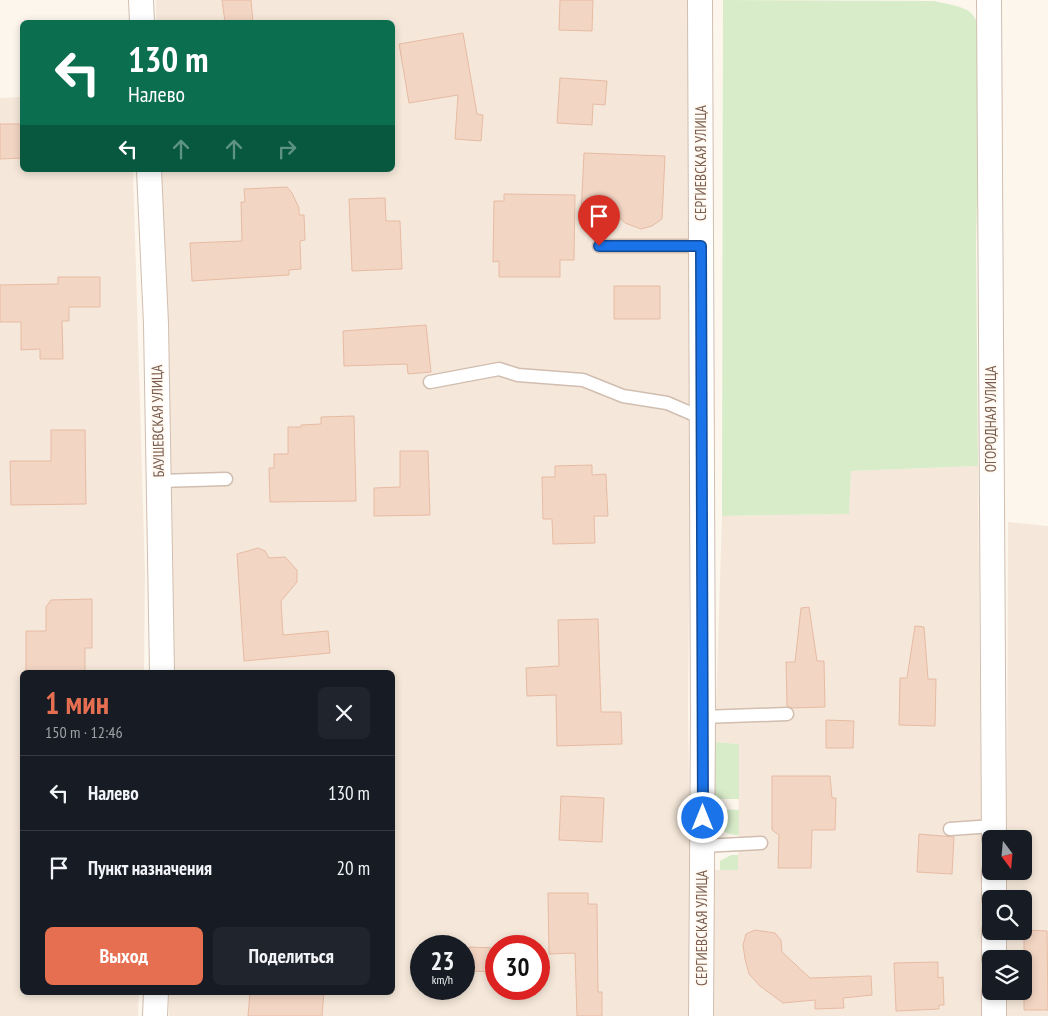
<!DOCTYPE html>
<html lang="ru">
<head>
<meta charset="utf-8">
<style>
  body { margin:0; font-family:"PT Sans Narrow",sans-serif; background:#20242c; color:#f1f3f6; height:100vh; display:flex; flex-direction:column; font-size:19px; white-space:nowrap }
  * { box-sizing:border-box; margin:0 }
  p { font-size:16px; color:#9ea1a6 }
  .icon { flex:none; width:28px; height:28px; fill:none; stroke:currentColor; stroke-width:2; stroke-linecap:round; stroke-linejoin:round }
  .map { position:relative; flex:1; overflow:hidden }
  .side { position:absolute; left:20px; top:670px; width:375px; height:325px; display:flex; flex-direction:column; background:#171b24; border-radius:8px; box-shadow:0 2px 8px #0003 }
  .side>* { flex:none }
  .hud { position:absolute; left:20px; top:20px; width:375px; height:152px; border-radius:8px; box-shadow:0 2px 8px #0003; background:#0b6e4f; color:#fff; overflow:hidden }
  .needle { width:32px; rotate:164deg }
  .tools { position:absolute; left:982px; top:830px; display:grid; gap:10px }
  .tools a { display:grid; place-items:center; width:50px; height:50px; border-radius:8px; background:#171b24; box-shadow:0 2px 8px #0003; font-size:25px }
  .speed { position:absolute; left:410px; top:935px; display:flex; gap:10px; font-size:25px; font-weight:700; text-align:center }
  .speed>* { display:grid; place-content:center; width:65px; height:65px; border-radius:50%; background:#171b24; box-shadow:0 2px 8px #0003; line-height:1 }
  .speed small { font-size:12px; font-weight:400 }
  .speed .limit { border:8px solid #d22; background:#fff; color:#111 }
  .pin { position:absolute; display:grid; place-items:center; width:42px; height:42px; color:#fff; margin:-51px -21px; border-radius:50% 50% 50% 0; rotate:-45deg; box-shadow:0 0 5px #0007 }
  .pin .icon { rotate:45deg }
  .me { position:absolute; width:55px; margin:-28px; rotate:0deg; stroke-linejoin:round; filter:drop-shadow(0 0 4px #0008) }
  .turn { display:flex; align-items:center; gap:18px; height:105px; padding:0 25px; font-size:22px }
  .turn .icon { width:65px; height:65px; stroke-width:2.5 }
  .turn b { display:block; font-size:35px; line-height:42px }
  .lanes { display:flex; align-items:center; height:48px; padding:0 25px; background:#0003; justify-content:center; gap:25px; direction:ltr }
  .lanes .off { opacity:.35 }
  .round { display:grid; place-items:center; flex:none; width:52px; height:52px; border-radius:8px; background:#20242c }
  .headline { display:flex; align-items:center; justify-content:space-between; height:85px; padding:0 25px }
  h1 { font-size:30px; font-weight:600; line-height:38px; color:#e76f51 }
  .button { display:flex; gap:10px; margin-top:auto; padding:10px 25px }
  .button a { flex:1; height:58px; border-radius:8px; background:#e76f51; color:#fff; font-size:20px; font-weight:600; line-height:58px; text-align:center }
  .button a+a { background:#20242c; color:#f1f3f6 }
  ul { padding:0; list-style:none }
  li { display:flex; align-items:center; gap:15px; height:75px; padding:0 25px; border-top:1px solid #363941 }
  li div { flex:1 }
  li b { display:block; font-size:19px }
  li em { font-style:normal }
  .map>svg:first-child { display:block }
</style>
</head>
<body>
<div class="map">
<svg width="1048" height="1016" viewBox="0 0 1048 1016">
  <rect width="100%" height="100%" fill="#fdf6ec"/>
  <!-- residential -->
  <path fill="#f5e8da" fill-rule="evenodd" d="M 156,0 L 690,0 L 692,256 L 688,714 L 690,846 L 689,1016 L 169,1016 L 169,993 L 392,992 L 392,672 L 171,672 L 171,521 L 161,170 L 392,170 L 392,22 L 156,22 ZM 421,946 L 464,946 L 464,989 L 421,989 ZM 496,946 L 539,946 L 539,989 L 496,989 Z
    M 22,97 L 22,170 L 133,170 L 145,573 L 144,672 L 22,672 L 22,992 L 139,993 L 138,1016 L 0,1016 L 0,98 Z
    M 978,466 L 983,1016 L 711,1016 L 711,870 L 738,870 L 739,744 L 715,742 L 722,516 L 849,514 L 851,471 Z
    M 1008,522 L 1048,526 L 1048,1016 L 1007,1016 L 1007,991 L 1024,991 L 1024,959 L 1007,959 L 1007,931 L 1024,931 L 1024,899 L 1007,899 L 1007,871 L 1024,871 L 1024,839 L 1007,839 Z"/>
  <!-- green -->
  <path fill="#d8ecc9" d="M 723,0 L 934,1 C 971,9 979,8 981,49 L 976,243 L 978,466 L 851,471 L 849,514 L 722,516 Z
    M 715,742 L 739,744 L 739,799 L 713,799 Z
    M 714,809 L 739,810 L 739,835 C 721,835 715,825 714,809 Z
    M 731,855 L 738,855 L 738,870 L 720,870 L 720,861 Z"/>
  <!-- building -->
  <path fill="#f3d5c3" stroke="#e6bba3" d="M 222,0 L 251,0 L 253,22 L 225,22 Z
    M 560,0 L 593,0 L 592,31 L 559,30 Z
    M 463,33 L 477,114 L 483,115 L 481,141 L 455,139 L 458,95 L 409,103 L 399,44 Z
    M 560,78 L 607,81 L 605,105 L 593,104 L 592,125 L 557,123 Z
    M 0,124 L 22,124 L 22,158 L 0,159 Z
    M 584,153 L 665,156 L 662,219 L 652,226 L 641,229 L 625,223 L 619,217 L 581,215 Z
    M 287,187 L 292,193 L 299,208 L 299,215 L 304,215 L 305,240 L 300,241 L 301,269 L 289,270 L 289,275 L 192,281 L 190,243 L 242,241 L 241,202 L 245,202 L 244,189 Z
    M 504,194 L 575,195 L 574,260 L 560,260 L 560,277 L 499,277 L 499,261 L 493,262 L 494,201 L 504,201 Z
    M 385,198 L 386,221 L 400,221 L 402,269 L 352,271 L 349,199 Z
    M 58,277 L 100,277 L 100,307 L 69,307 L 69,321 L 62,321 L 63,359 L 40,359 L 40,349 L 21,350 L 21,322 L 0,322 L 0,285 L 58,284 Z
    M 614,286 L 660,286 L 660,319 L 614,319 Z
    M 426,325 L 431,372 L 408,374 L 407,364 L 344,366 L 343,331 Z
    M 354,416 L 356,501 L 270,502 L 269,468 L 274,468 L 274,454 L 288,454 L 288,427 L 301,427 L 301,425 L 321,424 L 321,417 Z
    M 51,430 L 85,430 L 86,504 L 11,505 L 10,461 L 51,461 Z
    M 400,451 L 428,451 L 430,515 L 374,516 L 374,488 L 400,487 Z
    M 592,465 L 592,475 L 606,474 L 607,499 L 608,516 L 594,516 L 595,543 L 553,544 L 552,519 L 543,519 L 542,477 L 555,477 L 555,466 Z
    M 258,548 L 265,551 L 269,558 L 285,557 L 297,570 L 297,582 L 281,601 L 283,635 L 328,631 L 330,653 L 244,661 L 237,554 Z
    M 92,599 L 92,648 L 85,648 L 85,672 L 26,672 L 26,631 L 46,631 L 46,607 L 51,600 Z
    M 809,607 L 817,661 L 824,661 L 825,707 L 792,708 L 787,706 L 786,662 L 795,662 L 801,608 Z
    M 598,619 L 601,712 L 621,712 L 622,744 L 557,746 L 556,695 L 527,696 L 526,668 L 559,666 L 558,620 Z
    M 915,626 L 924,627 L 928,679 L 936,679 L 935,726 L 899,725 L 900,678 L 907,678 Z
    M 826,720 L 854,721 L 853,748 L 826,748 Z
    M 772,776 L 830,776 L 832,798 L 836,798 L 835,830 L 812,830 L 811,868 L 778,868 L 779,835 L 772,830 Z
    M 561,796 L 604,798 L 602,842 L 559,840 Z
    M 919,834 L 954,837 L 952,874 L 917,872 Z
    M 548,893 L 588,893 L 588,904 L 597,904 L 598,992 L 602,992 L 602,1016 L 577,1016 L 575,953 L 549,954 Z
    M 755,930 L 775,933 L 781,940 L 782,952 L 810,978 L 871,976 L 872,995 L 843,998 L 844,1008 L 815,1009 L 815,1000 L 783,1003 L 760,986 L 749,974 L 745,959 L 743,945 L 746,934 Z
    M 1024,930 L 1047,931 L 1048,1010 L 1024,1010 Z
    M 469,947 L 496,948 L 496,972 L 468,971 Z
    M 938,962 L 938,978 L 943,977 L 944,1005 L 939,1005 L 939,1009 L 896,1011 L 894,963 Z
    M 250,992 L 324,992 L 322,1016 L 248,1016 Z"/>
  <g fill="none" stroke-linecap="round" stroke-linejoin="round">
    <!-- lane casing -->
    <g stroke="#d1beb0" stroke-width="15">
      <path id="lane" d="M 599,246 L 701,246
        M 430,382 L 499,369 L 518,375 L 583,380 L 623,396 L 667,403 L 702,418
        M 159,481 L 226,479
        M 703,717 L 787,714
        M 950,829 L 993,826
        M 702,846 L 761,843"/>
    </g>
    <!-- street casing -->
    <g stroke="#d1beb0" stroke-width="26">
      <path id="street" d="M 141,0 L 142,22
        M 700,0 L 703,717 L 701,1016
        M 989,0 L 994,839
        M 149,170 L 156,324 L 162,672
        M 994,871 L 994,899
        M 994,931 L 994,959
        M 994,991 L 994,1016
        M 155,1016 L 156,992"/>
    </g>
    <!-- lane -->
    <use href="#lane" stroke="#fff" stroke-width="12"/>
    <!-- street -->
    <use href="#street" stroke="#fff" stroke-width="24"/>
  </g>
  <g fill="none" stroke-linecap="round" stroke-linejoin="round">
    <!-- route casing -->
    <g stroke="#114b97" stroke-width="12">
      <path id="route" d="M 599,246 L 701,246 L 703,818"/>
    </g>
    <!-- route -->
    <use href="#route" stroke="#1a73e8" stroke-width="9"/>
  </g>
  <g text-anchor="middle" stroke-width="4" stroke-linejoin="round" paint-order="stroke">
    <!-- street labels -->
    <g font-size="15" fill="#7a5c4d" stroke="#fffaf3">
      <text transform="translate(701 163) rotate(-90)" y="5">СЕРГИЕВСКАЯ УЛИЦА</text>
      <text transform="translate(991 419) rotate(-90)" y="5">ОГОРОДНАЯ УЛИЦА</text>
      <text transform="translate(158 421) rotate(-91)" y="5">БАУШЕВСКАЯ УЛИЦА</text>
      <text transform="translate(702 928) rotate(-90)" y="5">СЕРГИЕВСКАЯ УЛИЦА</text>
    </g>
  </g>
</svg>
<div class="tools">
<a><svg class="needle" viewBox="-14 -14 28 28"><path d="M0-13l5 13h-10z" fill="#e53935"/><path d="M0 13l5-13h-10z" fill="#9ea1a6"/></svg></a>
<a><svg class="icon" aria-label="search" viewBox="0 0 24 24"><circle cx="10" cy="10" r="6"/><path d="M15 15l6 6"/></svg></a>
<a><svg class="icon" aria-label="layers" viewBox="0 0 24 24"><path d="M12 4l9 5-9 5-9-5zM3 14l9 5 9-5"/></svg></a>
</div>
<div class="speed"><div>23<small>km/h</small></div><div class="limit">30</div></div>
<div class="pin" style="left:599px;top:246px;background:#d93025"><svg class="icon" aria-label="arrive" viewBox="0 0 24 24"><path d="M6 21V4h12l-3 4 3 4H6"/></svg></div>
<svg class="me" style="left:703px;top:818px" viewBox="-20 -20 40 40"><circle r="17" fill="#1a73e8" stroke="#fff" stroke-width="3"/><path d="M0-11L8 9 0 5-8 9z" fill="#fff"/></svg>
<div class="hud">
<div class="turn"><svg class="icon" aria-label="left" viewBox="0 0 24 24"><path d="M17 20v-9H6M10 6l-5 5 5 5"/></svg><div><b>130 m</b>Налево</div></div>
<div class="lanes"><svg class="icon" aria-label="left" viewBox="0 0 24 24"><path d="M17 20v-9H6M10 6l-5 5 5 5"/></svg><svg class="icon off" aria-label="ahead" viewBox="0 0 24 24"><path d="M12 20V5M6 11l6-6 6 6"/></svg><svg class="icon off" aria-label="ahead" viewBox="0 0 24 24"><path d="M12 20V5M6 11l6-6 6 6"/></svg><svg class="icon off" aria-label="right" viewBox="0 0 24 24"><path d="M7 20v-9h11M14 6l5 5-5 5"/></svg></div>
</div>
<section class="side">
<div class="headline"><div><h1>1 мин</h1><p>150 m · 12:46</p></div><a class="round"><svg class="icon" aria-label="close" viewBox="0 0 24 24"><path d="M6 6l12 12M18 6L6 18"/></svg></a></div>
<ul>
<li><svg class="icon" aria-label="left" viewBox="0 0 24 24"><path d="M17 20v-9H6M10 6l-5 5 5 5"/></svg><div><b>Налево</b></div><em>130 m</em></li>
<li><svg class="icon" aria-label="arrive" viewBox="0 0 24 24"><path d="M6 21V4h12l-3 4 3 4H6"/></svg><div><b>Пункт назначения</b></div><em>20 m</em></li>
</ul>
<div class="button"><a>Выход</a><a>Поделиться</a></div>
</section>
</div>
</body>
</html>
